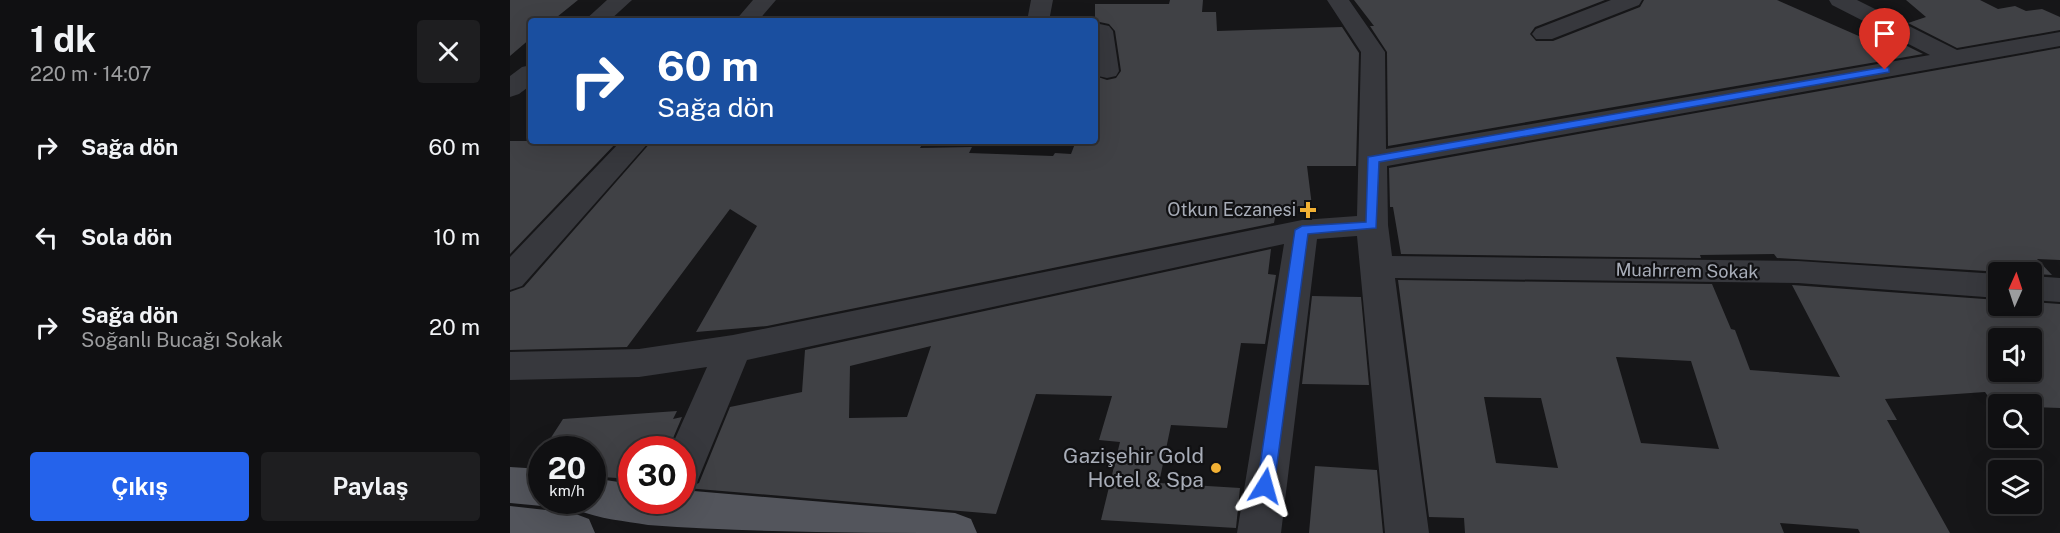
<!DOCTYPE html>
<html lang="tr">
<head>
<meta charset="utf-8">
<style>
  body { margin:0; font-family:"Public Sans",sans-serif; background:#1e1e20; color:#f1f3f6; height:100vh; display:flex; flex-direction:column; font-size:22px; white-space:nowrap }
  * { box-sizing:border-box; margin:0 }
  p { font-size:20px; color:#9c9d9f }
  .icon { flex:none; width:33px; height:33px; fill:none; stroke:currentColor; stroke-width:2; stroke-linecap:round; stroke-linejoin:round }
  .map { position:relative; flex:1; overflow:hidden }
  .drawer { display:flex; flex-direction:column; background:#101012; width:510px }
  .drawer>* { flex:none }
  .hud { position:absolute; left:18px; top:18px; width:570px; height:126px; border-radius:6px; box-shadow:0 6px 24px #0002,0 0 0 2px #303032; background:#1a4fa0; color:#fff; overflow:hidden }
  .needle { width:39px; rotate:3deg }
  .controls { position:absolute; left:1478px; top:262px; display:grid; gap:12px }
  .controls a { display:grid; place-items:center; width:54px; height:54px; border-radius:6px; background:#101012; box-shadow:0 6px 24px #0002,0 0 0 2px #303032; font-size:30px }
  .speed { position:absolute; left:18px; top:436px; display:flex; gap:12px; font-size:30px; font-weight:700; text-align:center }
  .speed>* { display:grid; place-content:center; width:78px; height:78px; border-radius:50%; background:#101012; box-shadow:0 6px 24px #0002,0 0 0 2px #303032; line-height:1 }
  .speed small { font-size:15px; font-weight:400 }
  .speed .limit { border:9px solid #d22; background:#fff; color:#111 }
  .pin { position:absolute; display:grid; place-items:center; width:51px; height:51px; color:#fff; margin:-62px -26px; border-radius:50% 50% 50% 0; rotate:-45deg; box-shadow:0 0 6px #0007 }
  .pin .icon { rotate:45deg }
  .me { position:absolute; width:66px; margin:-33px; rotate:8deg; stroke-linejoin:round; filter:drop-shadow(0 0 4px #0008) }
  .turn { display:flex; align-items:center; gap:21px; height:126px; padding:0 30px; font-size:27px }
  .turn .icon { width:78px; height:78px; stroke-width:2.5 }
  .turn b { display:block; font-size:42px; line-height:51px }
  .round { display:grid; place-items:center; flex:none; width:63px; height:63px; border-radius:6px; background:#1e1e20 }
  .overview { display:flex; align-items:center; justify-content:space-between; height:102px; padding:0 30px }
  h1 { font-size:36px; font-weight:700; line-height:45px }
  .primary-button { display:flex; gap:12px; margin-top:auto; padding:12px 30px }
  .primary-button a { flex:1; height:69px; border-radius:6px; background:#2563eb; color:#fff; font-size:24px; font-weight:700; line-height:69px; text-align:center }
  .primary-button a+a { background:#1e1e20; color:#f1f3f6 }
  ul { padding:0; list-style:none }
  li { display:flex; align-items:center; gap:18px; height:90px; padding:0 30px }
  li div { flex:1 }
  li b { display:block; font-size:22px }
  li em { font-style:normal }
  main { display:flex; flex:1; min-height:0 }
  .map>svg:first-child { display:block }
</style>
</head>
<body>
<main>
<section class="drawer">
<div class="overview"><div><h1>1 dk</h1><p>220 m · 14:07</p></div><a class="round"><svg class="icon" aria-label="close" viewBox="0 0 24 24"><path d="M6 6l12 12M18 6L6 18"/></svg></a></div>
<ul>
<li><svg class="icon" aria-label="right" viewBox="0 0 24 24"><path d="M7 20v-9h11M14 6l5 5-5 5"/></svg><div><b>Sağa dön</b></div><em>60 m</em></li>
<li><svg class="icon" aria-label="left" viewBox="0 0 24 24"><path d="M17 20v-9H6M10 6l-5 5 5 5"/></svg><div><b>Sola dön</b></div><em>10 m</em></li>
<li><svg class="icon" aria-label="right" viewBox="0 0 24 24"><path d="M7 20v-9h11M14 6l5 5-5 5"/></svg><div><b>Sağa dön</b><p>Soğanlı Bucağı Sokak</p></div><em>20 m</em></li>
</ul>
<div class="primary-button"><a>Çıkış</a><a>Paylaş</a></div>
</section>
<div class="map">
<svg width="1550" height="533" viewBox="0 0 1550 533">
  <rect width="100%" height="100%" fill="#161618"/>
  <!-- building -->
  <path fill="#404145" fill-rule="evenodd" d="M 0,0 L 68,0 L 42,21 L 21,21 L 21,38 L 0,56 Z
    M 660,0 L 693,0 L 692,12 L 706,12 L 707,31 L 832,27 L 849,53 L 846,166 L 797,166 L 802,206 L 767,207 L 764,223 L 257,326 L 186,332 L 247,226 L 220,209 L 117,347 L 0,350 L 0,292 L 14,287 L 142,141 L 414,141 L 410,148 L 462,147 L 459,153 L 543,156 L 545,153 L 561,154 L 566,141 L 585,141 L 585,76 L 597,80 L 606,78 L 611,71 L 605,31 L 599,24 L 585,21 L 585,4 L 659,4 Z
    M 844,0 L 1095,0 L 1025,27 L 1020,34 L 1026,41 L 1043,41 L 1130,7 L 1134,0 L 1267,0 L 1351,37 L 1369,32 L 1413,54 L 878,146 L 877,52 L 860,26 L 864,26 Z
    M 1396,0 L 1470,0 L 1488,9 L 1505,6 L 1516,11 L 1532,9 L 1550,17 L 1550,30 L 1447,48 L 1398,23 L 1416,17 Z
    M 1550,48 L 1550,260 L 1527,259 L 1542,275 L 1267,258 L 1264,254 L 1190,255 L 1191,258 L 891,254 L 883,207 L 880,207 L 879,168 Z
    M 0,141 L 108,141 L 0,254 Z
    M 761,249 L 758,274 L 766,275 L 755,344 L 731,343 L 717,428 L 661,425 L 649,483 L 730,488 L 726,528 L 591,520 L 610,442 L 589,440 L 602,396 L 526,394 L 486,514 L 176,488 L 189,483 L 220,407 L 292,392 L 295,350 ZM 421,346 L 397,417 L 339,418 L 340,366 Z
    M 888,280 L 1202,284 L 1221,329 L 1225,330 L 1240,370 L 1330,377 L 1282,285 L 1488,300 L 1488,306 L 1521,306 L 1521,302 L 1550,304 L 1550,408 L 1521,407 L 1521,405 L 1485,406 L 1475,392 L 1375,399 L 1387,420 L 1377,420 L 1440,533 L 1350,533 L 1348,529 L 1270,523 L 1274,533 L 955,533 L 954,518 L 919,517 ZM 1488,339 L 1521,339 L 1521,372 L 1488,372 ZM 1106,357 L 1181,361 L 1209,449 L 1131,443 ZM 974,397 L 1031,398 L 1048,468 L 986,463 Z
    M 802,296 L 851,297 L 859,385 L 792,384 Z
    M 167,411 L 163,419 L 172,417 L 158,450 L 122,450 L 122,479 L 92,477 L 96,471 L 82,472 L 82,450 L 33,450 L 53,419 Z
    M 805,466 L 867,470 L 873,533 L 799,533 Z"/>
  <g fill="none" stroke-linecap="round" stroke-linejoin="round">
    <!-- minor -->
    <path fill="#37383d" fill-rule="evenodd" d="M 97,0 L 122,0 L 99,21 L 74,21 Z
      M 243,0 L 266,0 L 248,21 L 225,21 Z
      M 521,0 L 543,0 L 539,21 L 517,21 Z
      M 817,0 L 839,0 L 875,52 L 876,149 L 1420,55 L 1322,5 L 1319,0 L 1347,0 L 1447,50 L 1550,32 L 1550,46 L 877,166 L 878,225 L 882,256 L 1288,261 L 1488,274 L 1488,298 L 1288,283 L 885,278 L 919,533 L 875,533 L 847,236 L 807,239 L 771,533 L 727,533 L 774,244 L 237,360 L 187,482 L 172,487 L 172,450 L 160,450 L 197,367 L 129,377 L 0,380 L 0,352 L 129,349 L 223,335 L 792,220 L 847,216 L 851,52 Z
      M 1101,0 L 1132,0 L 1129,5 L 1042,39 L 1026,39 L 1022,34 L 1026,29 Z
      M 585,23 L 599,26 L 603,31 L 609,71 L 606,76 L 597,78 L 588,76 L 585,72 Z
      M 21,65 L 21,85 L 9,94 L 0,97 L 0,76 L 12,67 Z
      M 111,141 L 140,141 L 12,286 L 0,290 L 0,257 Z
      M 1521,276 L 1550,278 L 1550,302 L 1521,300 Z"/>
    <!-- major -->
    <path fill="#53555c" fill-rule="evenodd" d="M 0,467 L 32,469 L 32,501 L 47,501 L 32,506 L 0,503 Z
      M 82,478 L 122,484 L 122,501 L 172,501 L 172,490 L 445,513 L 461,519 L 467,533 C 358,533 246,533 138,525 C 114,521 90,519 67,510 L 63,501 L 82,501 Z
      M 0,506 L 63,513 L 79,519 L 85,533 L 0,533 Z"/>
  </g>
  <!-- route -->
  <path fill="#2563eb" stroke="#184099" stroke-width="1.5" d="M 1375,67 L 1379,68 L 1379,72 L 869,162 L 866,228 L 798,234 L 764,486 L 761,492 L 755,494 L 749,492 L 747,486 L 785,230 L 792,226 L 856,222 L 858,157 Z"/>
  <!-- markers -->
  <g fill="#f2b134" stroke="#111113" stroke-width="2">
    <path d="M795 201h6v6h6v6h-6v6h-6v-6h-6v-6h6z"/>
    <circle cx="706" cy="468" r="6"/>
  </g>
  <g text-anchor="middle" stroke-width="4.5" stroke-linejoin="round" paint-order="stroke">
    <!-- poi labels -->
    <g font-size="18" fill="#a8adb8" stroke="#111113" text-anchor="end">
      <text x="786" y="216">Otkun Eczanesi</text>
    </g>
    <!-- street labels -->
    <g font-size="18" fill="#a8adb8" stroke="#111113">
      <text transform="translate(1177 271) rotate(1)" y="6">Muahrrem Sokak</text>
    </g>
    <!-- near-poi labels -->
    <g font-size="21" fill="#a8adb8" stroke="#111113" text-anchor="end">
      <text x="694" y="463">Gazişehir Gold<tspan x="694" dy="24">Hotel &amp; Spa</tspan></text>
    </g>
  </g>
</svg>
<div class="controls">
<a><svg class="needle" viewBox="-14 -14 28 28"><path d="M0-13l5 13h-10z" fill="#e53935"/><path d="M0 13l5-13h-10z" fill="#9c9d9f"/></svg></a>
<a><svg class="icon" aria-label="sound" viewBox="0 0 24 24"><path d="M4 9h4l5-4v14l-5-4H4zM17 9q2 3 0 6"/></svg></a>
<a><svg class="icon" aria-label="search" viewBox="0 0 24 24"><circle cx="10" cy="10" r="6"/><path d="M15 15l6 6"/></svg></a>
<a><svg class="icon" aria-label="layers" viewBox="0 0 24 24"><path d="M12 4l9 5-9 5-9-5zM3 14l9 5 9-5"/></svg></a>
</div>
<div class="speed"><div>20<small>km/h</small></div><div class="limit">30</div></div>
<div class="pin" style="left:1375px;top:70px;background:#d93025"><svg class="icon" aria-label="arrive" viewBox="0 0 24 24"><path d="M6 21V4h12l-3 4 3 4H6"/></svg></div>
<svg class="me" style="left:755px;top:486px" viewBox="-20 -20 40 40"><path d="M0-17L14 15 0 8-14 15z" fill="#2563eb" stroke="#fff" stroke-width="4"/></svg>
<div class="hud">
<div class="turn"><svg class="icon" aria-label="right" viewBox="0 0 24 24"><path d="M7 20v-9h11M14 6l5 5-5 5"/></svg><div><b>60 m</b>Sağa dön</div></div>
</div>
</div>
</main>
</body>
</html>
